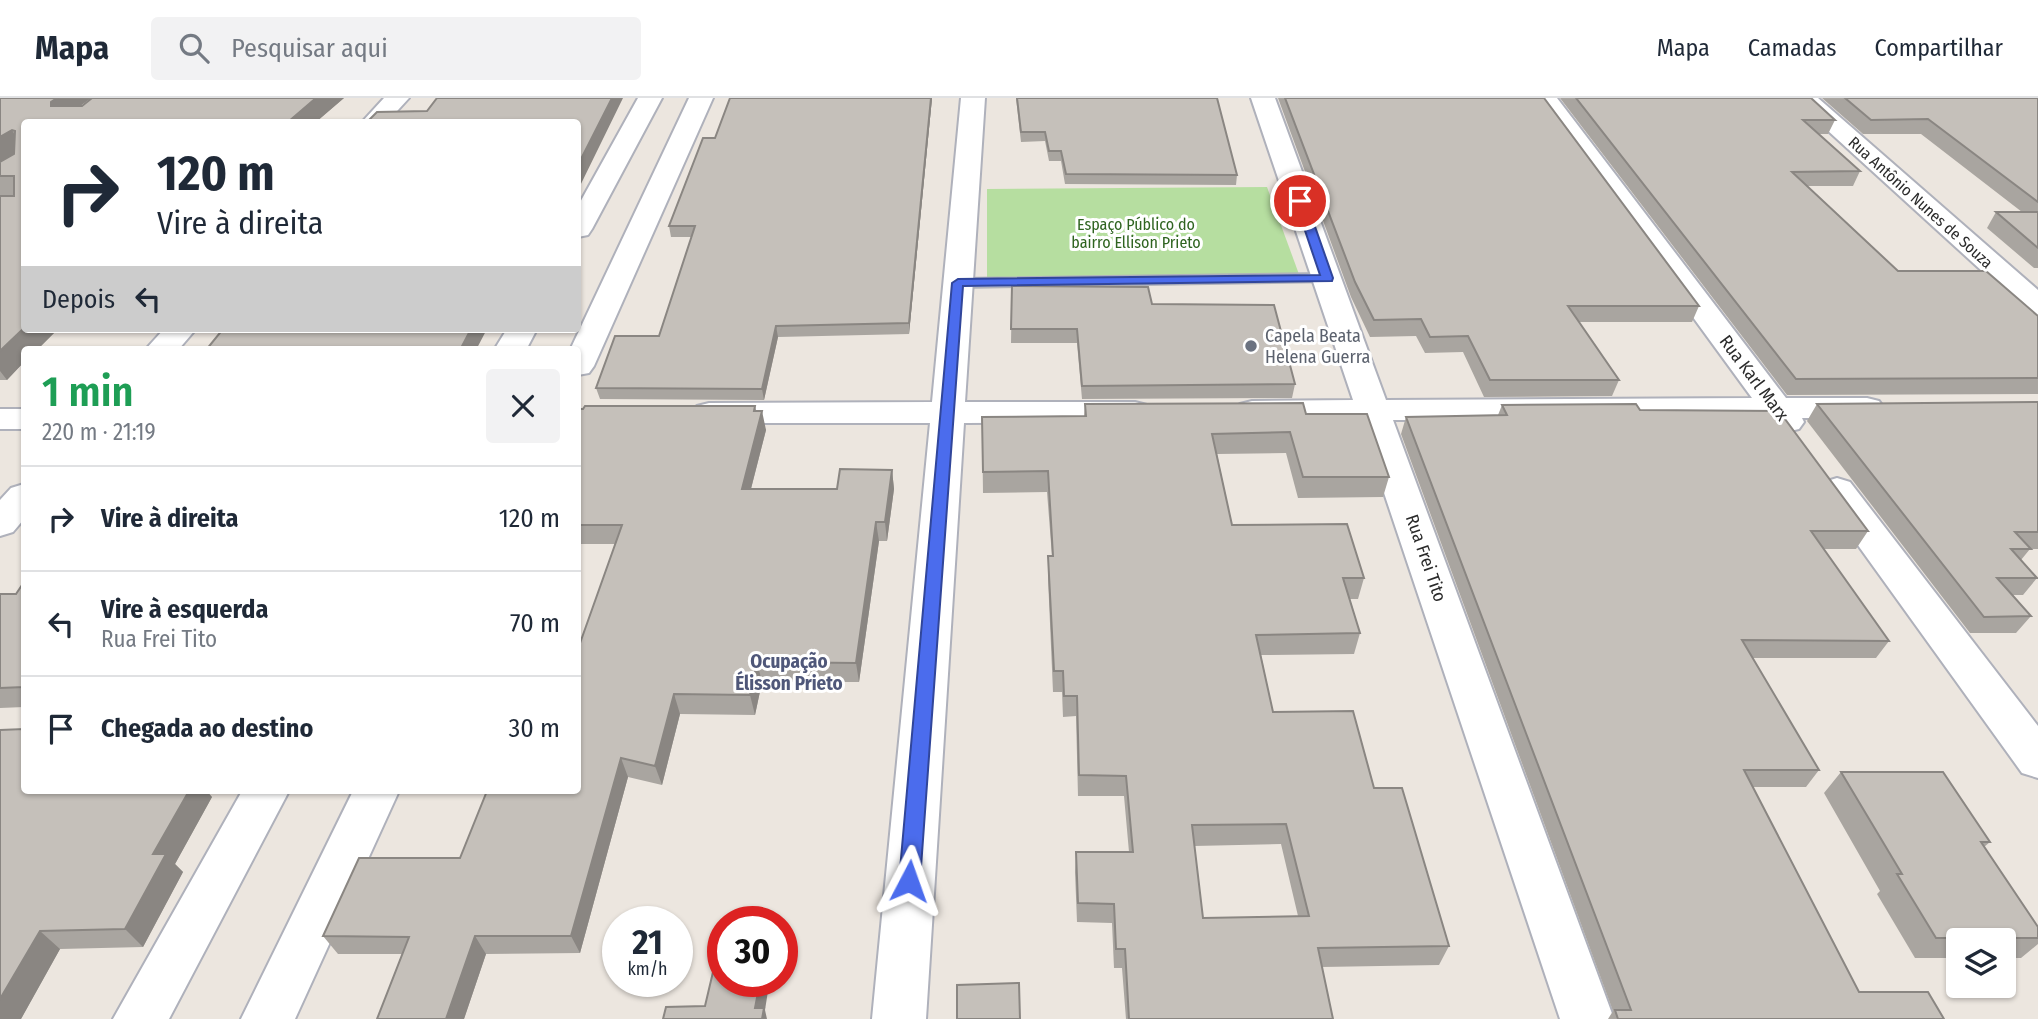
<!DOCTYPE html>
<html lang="pt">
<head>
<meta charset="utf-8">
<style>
  body { margin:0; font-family:"Fira Sans Condensed",sans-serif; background:#f2f2f3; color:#1f2937; height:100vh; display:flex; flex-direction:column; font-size:26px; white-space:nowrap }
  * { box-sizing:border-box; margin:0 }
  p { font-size:23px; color:#747a83 }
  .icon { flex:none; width:38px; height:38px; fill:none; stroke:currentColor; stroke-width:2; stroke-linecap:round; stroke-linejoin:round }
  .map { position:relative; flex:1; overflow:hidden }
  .details { position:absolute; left:21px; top:248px; width:560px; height:448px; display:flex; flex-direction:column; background:#fff; border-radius:7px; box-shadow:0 2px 5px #0004 }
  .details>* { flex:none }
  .top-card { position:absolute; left:21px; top:21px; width:560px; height:214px; border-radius:7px; box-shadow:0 2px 5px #0004; background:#fff; color:#1f2937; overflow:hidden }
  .fabs { position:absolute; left:1946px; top:830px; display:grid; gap:14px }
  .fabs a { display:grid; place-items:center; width:70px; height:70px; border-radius:7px; background:#fff; box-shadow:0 2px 5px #0004; font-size:35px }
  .speed { position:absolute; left:602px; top:808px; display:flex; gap:14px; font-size:35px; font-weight:700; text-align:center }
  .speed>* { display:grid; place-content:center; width:91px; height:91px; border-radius:50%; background:#fff; box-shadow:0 2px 5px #0004; line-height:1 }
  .speed small { font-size:18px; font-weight:400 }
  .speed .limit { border:10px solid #d22; background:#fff; color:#111 }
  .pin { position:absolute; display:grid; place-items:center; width:60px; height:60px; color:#fff; margin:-30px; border:4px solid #fff; border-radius:50%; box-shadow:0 2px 7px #0007 }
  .me { position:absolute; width:77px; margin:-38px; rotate:4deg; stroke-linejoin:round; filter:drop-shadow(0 0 5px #0008) }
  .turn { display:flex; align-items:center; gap:24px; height:147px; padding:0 21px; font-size:32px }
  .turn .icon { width:91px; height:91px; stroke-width:2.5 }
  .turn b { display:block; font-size:49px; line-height:60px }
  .then { display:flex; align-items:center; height:66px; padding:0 21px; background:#0003; gap:14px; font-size:26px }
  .round { display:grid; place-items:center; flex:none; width:74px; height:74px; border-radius:7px; background:#f2f2f3 }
  .headline { display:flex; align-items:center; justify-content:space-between; height:119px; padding:0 21px }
  h1 { font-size:42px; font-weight:600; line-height:52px; color:#1e9e55 }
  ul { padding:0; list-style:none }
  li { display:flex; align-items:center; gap:21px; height:105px; padding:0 21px; border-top:2px solid #e0e1e3 }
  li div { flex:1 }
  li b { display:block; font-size:26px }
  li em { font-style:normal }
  header { display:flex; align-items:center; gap:42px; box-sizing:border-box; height:98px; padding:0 35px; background:#fff; border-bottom:2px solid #e0e1e3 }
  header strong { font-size:33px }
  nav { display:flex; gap:38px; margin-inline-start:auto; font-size:24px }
  .search { width:490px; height:63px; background:#f2f2f3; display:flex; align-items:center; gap:18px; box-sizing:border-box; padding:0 24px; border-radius:7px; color:#747a83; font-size:26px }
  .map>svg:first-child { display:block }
</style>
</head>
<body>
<header>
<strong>Mapa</strong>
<div class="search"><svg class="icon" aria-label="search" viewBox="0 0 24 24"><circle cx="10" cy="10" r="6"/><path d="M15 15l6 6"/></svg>Pesquisar aqui</div>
<nav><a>Mapa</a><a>Camadas</a><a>Compartilhar</a></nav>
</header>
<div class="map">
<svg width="2038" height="921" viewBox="0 0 2038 921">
  <rect width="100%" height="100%" fill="#ece6df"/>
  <!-- green -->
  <path fill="#b6dea0" d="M 1267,89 L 1300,179 L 987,182 L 987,91 Z"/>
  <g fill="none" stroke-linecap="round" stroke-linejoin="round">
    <!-- service casing -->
    <g stroke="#afb1bb" stroke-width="4">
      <path id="service" d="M 1327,176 L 1332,177 L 1332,183 L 958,189 L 951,185 L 958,181 Z"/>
    </g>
    <!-- minor casing -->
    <g stroke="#afb1bb" stroke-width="4">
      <path id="minor" d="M 384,0 L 409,0 L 387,24 L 362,24 Z
        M 638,0 L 662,0 L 592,131 L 588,137 L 578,139 L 578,108 Z
        M 689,0 L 713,0 L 594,268 L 589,275 L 578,277 L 578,252 L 570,252 Z
        M 961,0 L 985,0 L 965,304 L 1135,304 L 1147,307 L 1152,314 L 1147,321 L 1135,324 L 964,325 L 926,921 L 872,921 L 930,325 L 709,325 L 697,322 L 692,315 L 697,308 L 709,305 L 932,304 Z
        M 1251,0 L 1275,0 L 1386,302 L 1752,300 L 1533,0 L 1557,0 L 1786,300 L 1867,300 L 1879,303 L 1884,310 L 1879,317 L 1867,320 L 1802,320 L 1804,324 L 1799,331 C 1784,335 1777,333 1767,321 L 1393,322 L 1614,921 L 1560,921 L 1360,323 L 1252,323 L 1240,320 L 1235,313 L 1240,306 L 1252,303 L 1353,302 Z
        M 1792,0 L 1818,0 L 2038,192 L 2038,217 L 2027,214 Z
        M 164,231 L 196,231 L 178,252 L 145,252 Z
        M 507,231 L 537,231 L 526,252 L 494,252 Z
        M 0,311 L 24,311 L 24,331 L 0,331 Z
        M 1837,380 L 1850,384 L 2038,628 L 2038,680 L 2022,675 L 1824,400 L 1819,392 L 1824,384 Z
        M 24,386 L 24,421 L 13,434 L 0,438 L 0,402 L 11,390 Z
        M 242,693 L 289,693 L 169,921 L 113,921 Z
        M 353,693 L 399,693 L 295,921 L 241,921 Z"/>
    </g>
    <!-- service -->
    <use href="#service" fill="#fff" fill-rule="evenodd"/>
    <!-- minor -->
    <use href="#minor" fill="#fff" fill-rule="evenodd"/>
  </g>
  <!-- wall -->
  <path fill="#a9a5a0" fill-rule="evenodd" d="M 0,0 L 91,0 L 80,8 L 82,8 L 92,0 L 344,0 L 316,24 L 24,24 L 24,231 L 58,231 L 37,252 L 24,252 L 24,264 L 7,282 L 0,282 L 0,64 L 14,56 L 0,64 Z
    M 932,0 L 909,236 L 778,239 L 764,302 L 600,301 L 596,290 L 659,238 L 692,139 L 671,139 L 669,128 L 715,40 Z
    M 1016,0 L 1217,0 L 1237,77 L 1236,87 L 1065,86 L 1061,63 L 1049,63 L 1045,43 L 1021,44 Z
    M 1278,0 L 1544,0 L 1699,208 L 1692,224 L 1579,224 L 1619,282 L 1612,298 L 1484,299 L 1463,254 L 1425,255 L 1416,238 L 1370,239 L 1351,199 Z
    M 1560,0 L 1811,0 L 1835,22 L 1828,36 L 1819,36 L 1860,73 L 1853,88 L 1807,88 L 1898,173 L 2038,218 L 2038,296 L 1787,297 Z
    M 1822,0 L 2038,0 L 2038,170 L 2034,170 L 1987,130 L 1996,114 L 2022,114 L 1921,36 L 1863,36 Z
    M 1012,188 L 1152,206 L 1295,286 L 1292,300 L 1082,301 L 1077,245 L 1011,245 Z
    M 2038,304 L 2038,451 L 2030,451 L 2021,462 L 2037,480 L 2023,497 L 2013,497 L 2031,518 L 2016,535 L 1970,535 L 1807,323 L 1817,306 Z
    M 1085,306 L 1306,316 L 1389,379 L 1383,399 L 1298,400 L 1286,355 L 1217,356 L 1232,427 L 1364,480 L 1358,501 L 1350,501 L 1360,535 L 1354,556 L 1261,557 L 1273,614 L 1374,690 L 1449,848 L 1439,867 L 1322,869 L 1333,921 L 1126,921 L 1122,870 L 1114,870 L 1112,825 L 1077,824 L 1075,774 L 1076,754 L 1129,754 L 1124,698 L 1078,698 L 1076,618 L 1063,619 L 1062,594 L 1053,594 L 1048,480 L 1048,458 L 1052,458 L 1047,394 L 983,395 L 982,319 L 1084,318 ZM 1281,746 L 1298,818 L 1203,820 L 1194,748 Z
    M 1502,307 L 1640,312 L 1868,433 L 1856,451 L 1824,451 L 1889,543 L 1876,560 L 1753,560 L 1819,672 L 1806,689 L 1753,689 L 1859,894 L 1944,921 L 1608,921 L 1613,913 L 1401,336 L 1406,319 L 1498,317 Z
    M 578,311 L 756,313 L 766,332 L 751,391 L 837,391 L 892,372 L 894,391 L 887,443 L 879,443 L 859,584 L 762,584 L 755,617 L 680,616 L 662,687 L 628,679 L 580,855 L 486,856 L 464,921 L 377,921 L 402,856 L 338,856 L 323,838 L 460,760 L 579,548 L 615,446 L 578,446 Z
    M 24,484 L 24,609 L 0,610 L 0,496 L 16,496 Z
    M 0,632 L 212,699 L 175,766 L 183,774 L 143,849 L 60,851 L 21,921 Z
    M 1841,674 L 1990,744 L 1984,749 L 2038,829 L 2038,846 L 2021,860 L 2004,860 L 2004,842 L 1958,842 L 1958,860 L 1915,860 L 1877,796 L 1880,793 L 1824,695 Z"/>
  <!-- shaded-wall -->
  <path fill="#8a8682" d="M 57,0 L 91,0 L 61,22 L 51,8 L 51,4 Z
    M 316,0 L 344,0 L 316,24 L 288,24 Z
    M 612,0 L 623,0 L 578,92 L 578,67 Z
    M 931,0 L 932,0 L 909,236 L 909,225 Z
    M 12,32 L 23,51 L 0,64 L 0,39 Z
    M 776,228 L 778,239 L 764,302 L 762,291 Z
    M 24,230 L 24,231 L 58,231 L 37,252 L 24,252 L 24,264 L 7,282 L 0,273 L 0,253 Z
    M 471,231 L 487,231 L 476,252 L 460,252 Z
    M 755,308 L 759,327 L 762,313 L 766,332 L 746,410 L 742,391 Z
    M 892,372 L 894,391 L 887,443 L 885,424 Z
    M 876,424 L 879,443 L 859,584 L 856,565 Z
    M 757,564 L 762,584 L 755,617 L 750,597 Z
    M 674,596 L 680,616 L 662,687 L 655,668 Z
    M 621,660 L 628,679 L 580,855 L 571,838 Z
    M 189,693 L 207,693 L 212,699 L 175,766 L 183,774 L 143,849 L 125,831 L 153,756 Z
    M 40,833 L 60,851 L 21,921 L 0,921 L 0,901 Z
    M 475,838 L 486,856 L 464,921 L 446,921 Z
    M 760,884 L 765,884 L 768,893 L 765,912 L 767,921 L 759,921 L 755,910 Z"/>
  <!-- building -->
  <path fill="#c5c0ba" stroke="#8a8682" stroke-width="2" fill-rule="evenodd" d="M 0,0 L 57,0 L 51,4 L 51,8 L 82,8 L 92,0 L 316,0 L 288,24 L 24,24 L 24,230 L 0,253 L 0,98 L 14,98 L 14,78 L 0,78 L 0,64 L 14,56 L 15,33 L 12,32 L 0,39 Z
    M 437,0 L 612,0 L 578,67 L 578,24 L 367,24 L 377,14 L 427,13 Z
    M 730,0 L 931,0 L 909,225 L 776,228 L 762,291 L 596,290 L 615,238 L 659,238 L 695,128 L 669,128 L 703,40 L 715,40 Z
    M 1017,0 L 1217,0 L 1237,77 L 1066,76 L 1061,53 L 1049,53 L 1045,34 L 1021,34 Z
    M 1285,0 L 1544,0 L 1699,208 L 1568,208 L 1619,282 L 1490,282 L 1468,238 L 1430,239 L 1421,221 L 1374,222 L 1355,184 Z
    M 1576,0 L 1811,0 L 1835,22 L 1803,22 L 1860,73 L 1792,74 L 1898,173 L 1986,173 L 2038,218 L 2038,280 L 1796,281 Z
    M 1845,0 L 2038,0 L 2038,104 L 1928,21 L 1871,22 Z
    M 1996,114 L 2038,114 L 2038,150 Z
    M 1012,188 L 1148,189 L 1152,206 L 1274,207 L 1295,286 L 1082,288 L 1077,231 L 1011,231 Z
    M 223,231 L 471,231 L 460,252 L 206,252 Z
    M 2038,304 L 2038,434 L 2015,434 L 2031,451 L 2011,451 L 2037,480 L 1997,480 L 2031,518 L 1984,519 L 1817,306 Z
    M 1303,305 L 1306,316 L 1367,316 L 1389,379 L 1303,379 L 1290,334 L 1212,336 L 1232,427 L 1347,426 L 1364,480 L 1343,480 L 1360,535 L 1256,537 L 1273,614 L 1353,613 L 1374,690 L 1402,690 L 1449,848 L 1318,850 L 1333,921 L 1129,921 L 1125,851 L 1116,851 L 1114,806 L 1078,805 L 1076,754 L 1133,754 L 1126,678 L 1079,677 L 1077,598 L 1064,598 L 1063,573 L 1054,573 L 1048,458 L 1053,458 L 1048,373 L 983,374 L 982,319 L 1086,318 L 1085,306 ZM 1286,726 L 1309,818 L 1203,820 L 1192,727 Z
    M 1636,306 L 1640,312 L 1779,313 L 1868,433 L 1811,433 L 1889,543 L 1742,542 L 1819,672 L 1744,672 L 1859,894 L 1928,894 L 1944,921 L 1618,921 L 1615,912 L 1631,912 L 1406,319 L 1507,317 L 1502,307 Z
    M 585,308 L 755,308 L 754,313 L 762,313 L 742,391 L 837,391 L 840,371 L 892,372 L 885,424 L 876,424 L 856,565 L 757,564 L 750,597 L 674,596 L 655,668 L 621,660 L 571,838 L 475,838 L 446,921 L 377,921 L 409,839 L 323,838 L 359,760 L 460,760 L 487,693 L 578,693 L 578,547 L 579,548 L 622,427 L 578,427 L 578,311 L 583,311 Z
    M 24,484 L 24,589 L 0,590 L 0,496 L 16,496 Z
    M 24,631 L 24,693 L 189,693 L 153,756 L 166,756 L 125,831 L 40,833 L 0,901 L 0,632 Z
    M 1841,674 L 1943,674 L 1990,744 L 1981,744 L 2038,829 L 2038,840 L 1936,840 L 1897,776 L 1902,776 Z
    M 713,874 L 723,874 L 723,884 L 760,884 L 755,910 L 764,910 L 762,921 L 663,921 L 666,909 L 705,908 Z
    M 1019,885 L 1020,921 L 957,921 L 957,887 Z"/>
  <!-- route -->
  <path fill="#4b6ced" stroke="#31469a" stroke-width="2" d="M 1300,100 L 1306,103 L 1333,180 L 1332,183 L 963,188 L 920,783 L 917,790 L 909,792 L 902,790 L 899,783 L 952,185 L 958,181 L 1320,177 L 1295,103 Z"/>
  <!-- markers -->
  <circle fill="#6b7280" stroke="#fff" stroke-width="2.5" cx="1251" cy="248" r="7"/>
  <g text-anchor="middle" stroke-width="6" stroke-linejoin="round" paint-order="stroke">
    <!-- far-street labels -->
    <g font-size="16" fill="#2b2b2b" stroke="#fff">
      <text transform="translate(1921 104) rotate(42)" y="6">Rua Antônio Nunes de Souza</text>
    </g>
    <!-- far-park labels -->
    <g font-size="16" fill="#2f6420" stroke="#fff">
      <text x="1136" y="132">Espaço Público do<tspan x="1136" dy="18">bairro Ellison Prieto</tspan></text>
    </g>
    <!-- worship labels -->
    <g font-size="18" fill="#5b616d" stroke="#fff" text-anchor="start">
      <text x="1265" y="244">Capela Beata<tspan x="1265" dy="21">Helena Guerra</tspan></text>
    </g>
    <!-- street labels -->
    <g font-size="18" fill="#2b2b2b" stroke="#fff">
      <text transform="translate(1754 280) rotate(53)" y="6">Rua Karl Marx</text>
      <text transform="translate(1426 460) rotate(71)" y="6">Rua Frei Tito</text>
    </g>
    <!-- neighbourhood labels -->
    <g font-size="19" font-weight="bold" fill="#4f5779" stroke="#fff">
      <text x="789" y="570">Ocupação<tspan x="789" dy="22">Élisson Prieto</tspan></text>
    </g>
  </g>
</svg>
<div class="fabs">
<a><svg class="icon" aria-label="layers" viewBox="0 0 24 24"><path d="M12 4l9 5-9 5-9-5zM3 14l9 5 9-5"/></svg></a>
</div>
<div class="speed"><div>21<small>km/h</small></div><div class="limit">30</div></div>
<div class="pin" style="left:1300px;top:103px;background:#d93025"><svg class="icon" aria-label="arrive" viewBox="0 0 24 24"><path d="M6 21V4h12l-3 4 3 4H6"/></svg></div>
<svg class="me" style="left:909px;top:783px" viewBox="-20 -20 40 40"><path d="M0-17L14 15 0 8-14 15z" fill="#4b6ced" stroke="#fff" stroke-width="4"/></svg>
<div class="top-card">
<div class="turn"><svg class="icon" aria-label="right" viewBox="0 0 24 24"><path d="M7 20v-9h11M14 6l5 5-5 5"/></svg><div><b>120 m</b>Vire à direita</div></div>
<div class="then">Depois<svg class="icon" aria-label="left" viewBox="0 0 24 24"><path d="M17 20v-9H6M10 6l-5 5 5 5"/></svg></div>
</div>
<section class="details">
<div class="headline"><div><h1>1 min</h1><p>220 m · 21:19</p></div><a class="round"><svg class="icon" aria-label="close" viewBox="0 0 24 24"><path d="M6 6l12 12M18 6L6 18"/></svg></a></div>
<ul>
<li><svg class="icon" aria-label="right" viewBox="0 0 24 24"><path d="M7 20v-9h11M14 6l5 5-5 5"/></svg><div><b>Vire à direita</b></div><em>120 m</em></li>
<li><svg class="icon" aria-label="left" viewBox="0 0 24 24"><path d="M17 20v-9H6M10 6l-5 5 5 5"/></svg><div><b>Vire à esquerda</b><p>Rua Frei Tito</p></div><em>70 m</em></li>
<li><svg class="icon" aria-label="arrive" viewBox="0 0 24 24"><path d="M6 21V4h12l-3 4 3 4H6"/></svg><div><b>Chegada ao destino</b></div><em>30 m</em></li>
</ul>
</section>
</div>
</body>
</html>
